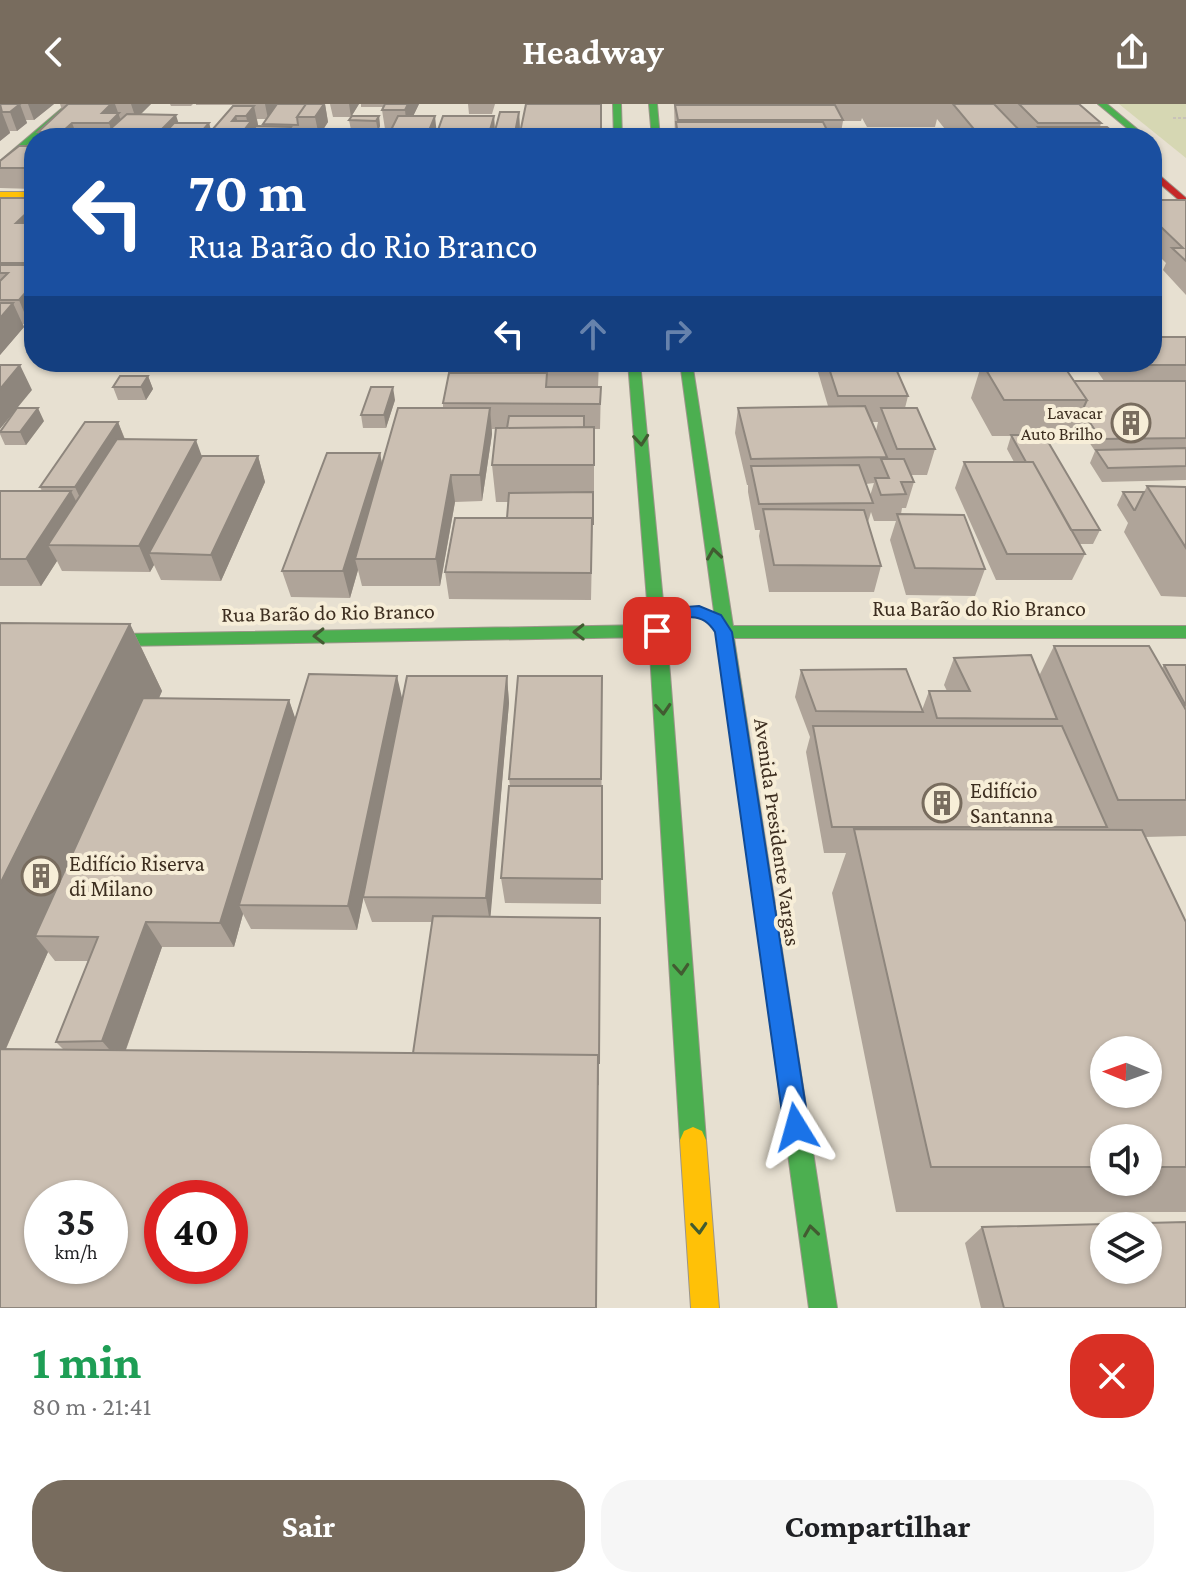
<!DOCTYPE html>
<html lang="pt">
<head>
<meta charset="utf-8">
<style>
  body { margin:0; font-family:"Crimson Pro",serif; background:#f6f6f6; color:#202124; height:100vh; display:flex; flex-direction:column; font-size:30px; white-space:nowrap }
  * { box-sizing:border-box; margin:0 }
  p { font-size:26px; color:#757577 }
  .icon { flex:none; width:44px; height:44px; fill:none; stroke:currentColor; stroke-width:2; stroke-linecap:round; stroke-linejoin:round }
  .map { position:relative; height:1204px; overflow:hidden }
  .drawer { display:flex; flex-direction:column; background:#fff; flex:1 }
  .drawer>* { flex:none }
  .hud { position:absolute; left:24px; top:24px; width:1138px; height:244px; border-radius:32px; box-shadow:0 2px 6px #0004; background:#1a4fa0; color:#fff; overflow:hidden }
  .needle { width:52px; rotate:271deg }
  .tools { position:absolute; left:1090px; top:932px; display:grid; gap:16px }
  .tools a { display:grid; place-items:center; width:72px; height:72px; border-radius:50%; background:#fff; box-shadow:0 2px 6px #0004; font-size:40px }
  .speed { position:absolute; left:24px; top:1076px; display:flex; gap:16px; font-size:40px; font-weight:700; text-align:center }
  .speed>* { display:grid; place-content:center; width:104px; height:104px; border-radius:50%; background:#fff; box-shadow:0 2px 6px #0004; line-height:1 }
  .speed small { font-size:20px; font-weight:400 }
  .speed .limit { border:12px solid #d22; background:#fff; color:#111 }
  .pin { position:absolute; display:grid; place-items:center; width:68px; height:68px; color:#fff; margin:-34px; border-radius:16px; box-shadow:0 4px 12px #0006 }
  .me { position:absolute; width:88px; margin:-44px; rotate:352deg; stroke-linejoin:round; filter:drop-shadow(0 0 6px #0008) }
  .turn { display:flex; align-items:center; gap:28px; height:168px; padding:0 32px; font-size:36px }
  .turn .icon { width:104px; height:104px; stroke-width:2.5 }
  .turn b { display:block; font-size:56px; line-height:68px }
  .lanes { display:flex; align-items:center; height:76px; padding:0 32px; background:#0003; justify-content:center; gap:40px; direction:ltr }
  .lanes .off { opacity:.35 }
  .round { display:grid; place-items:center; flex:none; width:84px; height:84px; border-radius:32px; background:#f6f6f6 }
  .summary { display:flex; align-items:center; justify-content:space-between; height:136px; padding:0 32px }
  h1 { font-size:48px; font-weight:700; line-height:60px; color:#1e9e55 }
  .primary-button { display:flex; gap:16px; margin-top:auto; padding:16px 32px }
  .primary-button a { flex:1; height:92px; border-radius:32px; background:#786c5e; color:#fff; font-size:32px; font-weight:700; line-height:92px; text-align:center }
  .primary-button a+a { background:#f6f6f6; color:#202124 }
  header { display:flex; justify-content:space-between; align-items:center; height:104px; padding:0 32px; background:#786c5e; color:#fff; font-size:36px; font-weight:700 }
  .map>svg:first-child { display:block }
</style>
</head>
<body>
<header><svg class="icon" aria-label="back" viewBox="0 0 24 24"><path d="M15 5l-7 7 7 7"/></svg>Headway<svg class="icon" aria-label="share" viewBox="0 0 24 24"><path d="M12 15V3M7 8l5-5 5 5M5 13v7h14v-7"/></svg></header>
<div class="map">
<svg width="1186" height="1204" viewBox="0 0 1186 1204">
  <rect width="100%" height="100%" fill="#e7e0d1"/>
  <!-- green -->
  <path fill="#d6d7b3" d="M 1119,0 L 1186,0 L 1186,54 Z"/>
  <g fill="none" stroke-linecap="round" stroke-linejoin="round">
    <!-- fast casing -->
    <g stroke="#9c958a" stroke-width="2">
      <path id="fast" d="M 67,0 L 75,0 L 0,64 L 0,57 Z
        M 613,0 L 621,0 L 622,34 L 614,34 Z
        M 649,0 L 657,0 L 660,34 L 652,34 Z
        M 1098,0 L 1107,0 L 1148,34 L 1139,34 Z
        M 628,258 L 640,258 L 670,570 L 706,1036 L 702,1045 L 693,1049 L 684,1045 L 680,1036 L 649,533 L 0,544 L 0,532 L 649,521 Z
        M 680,258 L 692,258 L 733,522 L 1186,522 L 1186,534 L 734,534 L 837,1204 L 809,1204 Z"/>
    </g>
    <!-- slow casing -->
    <g stroke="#9c958a" stroke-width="2">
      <path id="slow" d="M 0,88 L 34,88 L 34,94 L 0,94 Z
        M 693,1023 L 702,1027 L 706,1036 L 719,1204 L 691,1204 L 680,1036 L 684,1027 Z"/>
    </g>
    <!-- jam casing -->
    <g stroke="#9c958a" stroke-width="2">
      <path id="jam" d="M 1152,65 L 1186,94 L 1186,102 L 1152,73 Z"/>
    </g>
    <!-- path -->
    <path stroke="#c8c2b9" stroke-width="2" stroke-dasharray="3 2" stroke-linecap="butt" d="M 1173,14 L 1186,14"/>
    <!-- fast -->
    <use href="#fast" fill="#4caf50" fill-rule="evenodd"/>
    <!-- slow -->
    <use href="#slow" fill="#ffc107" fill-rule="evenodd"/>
    <!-- jam -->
    <use href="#jam" fill="#c62828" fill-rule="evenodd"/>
  </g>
  <!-- wall -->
  <path fill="#afa499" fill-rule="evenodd" d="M 0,0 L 54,0 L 34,16 L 26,16 L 27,19 L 17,27 L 10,27 L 10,29 L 0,37 Z
    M 60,0 L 151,0 L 140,10 L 179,19 L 209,19 L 211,27 L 233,1 L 196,1 L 196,0 L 325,0 L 328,18 L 319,32 L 301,32 L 300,30 L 293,30 L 294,34 L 40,34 L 38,28 L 62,6 ZM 257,15 L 267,15 L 263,20 L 263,22 L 258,22 L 258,21 Z
    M 170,0 L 193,0 L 191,2 L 171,2 Z
    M 330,0 L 359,0 L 351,13 L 333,13 Z
    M 361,0 L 419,0 L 413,12 L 437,29 L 439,29 L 438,26 L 494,12 L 495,27 L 519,8 L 520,27 L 519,34 L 387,34 L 391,25 L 385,25 L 382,6 L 384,3 L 361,3 Z
    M 468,0 L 495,0 L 492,10 L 469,10 Z
    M 674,0 L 828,1 L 827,0 L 1079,0 L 1101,19 L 1100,23 L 1120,34 L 1027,34 L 1009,15 L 1009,16 L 1023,30 L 1022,34 L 952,34 L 937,15 L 935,23 L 867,23 L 862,14 L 861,17 L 843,17 L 840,34 L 675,34 Z
    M 379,12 L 380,22 L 378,27 L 351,26 L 349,16 Z
    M 34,42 L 34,85 L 0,84 L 0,57 Z
    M 1152,63 L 1159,69 L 1152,86 Z
    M 0,94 L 34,94 L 34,214 L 29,220 L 23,220 L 24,223 L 0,251 Z
    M 1152,96 L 1186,96 L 1186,191 L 1163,166 L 1166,159 L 1152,145 Z
    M 1152,170 L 1158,176 L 1152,190 Z
    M 1186,233 L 1186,376 L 1102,378 L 1090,359 L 1095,347 L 1077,320 L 1072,332 L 1044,332 L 1100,426 L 1093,440 L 1079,440 L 1085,450 L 1072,476 L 996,476 L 955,384 L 964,358 L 1014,358 L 1007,345 L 1011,332 L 992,332 L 971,294 L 982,259 L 1074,277 L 1104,277 L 1091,258 L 1152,258 Z
    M 335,258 L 372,258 L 371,260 Z
    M 599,258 L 598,283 L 601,283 L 600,325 L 594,325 L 594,398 L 593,398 L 591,496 L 449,495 L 445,468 L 507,414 L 508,398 L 496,398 L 492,361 L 496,325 L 492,325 L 492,330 L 482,397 L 455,398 L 440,482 L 362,482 L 358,466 L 350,494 L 291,493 L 282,467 L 380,349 L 382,361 L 443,304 L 443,299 L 449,272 L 448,266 Z
    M 815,258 L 893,258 L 908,292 L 905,304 L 935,345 L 927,371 L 911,371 L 914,378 L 906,404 L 902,404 L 901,410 L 985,465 L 975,492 L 906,491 L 890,436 L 896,417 L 874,417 L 871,408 L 868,418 L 881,462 L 874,488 L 769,488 L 759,432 L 760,426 L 755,426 L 748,388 L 748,381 L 747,381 L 735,329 L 738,304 L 828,302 ZM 872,318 L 878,318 L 876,327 ZM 874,379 L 870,392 L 866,380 Z
    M 148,272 L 153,285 L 146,296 L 118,296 L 113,283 Z
    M 395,296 L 386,324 L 363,324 L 361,311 Z
    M 44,317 L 26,341 L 5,341 L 0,330 L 0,326 Z
    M 118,318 L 125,335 L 202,353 L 258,352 L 265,378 L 221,477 L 161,476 L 154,461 L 150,468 L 62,467 L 57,457 L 41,482 L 0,482 L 0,387 L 42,387 L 40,383 Z
    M 1147,382 L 1186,383 L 1186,493 L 1161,492 L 1124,428 L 1128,419 L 1117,401 L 1123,388 L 1144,388 Z
    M 0,519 L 130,520 L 162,587 L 159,594 L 289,596 L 295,615 L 402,595 L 507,572 L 509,599 L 490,812 L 599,959 L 599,981 L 0,1204 ZM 366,779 L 363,793 L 372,818 L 432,818 L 413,949 L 126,946 L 162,843 L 234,843 L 243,810 L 251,825 L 357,826 ZM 48,848 L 55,857 L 88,857 L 56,938 L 63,945 L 6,945 Z
    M 1054,542 L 1162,564 L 1164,561 L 1186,561 L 1186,732 L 1145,733 L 1186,818 L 1186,1108 L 896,1108 L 832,789 L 846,749 L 824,749 L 806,648 L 810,633 L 795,593 L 801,566 L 922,606 L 929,587 L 947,587 L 944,581 L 954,554 L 1039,572 ZM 1104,1034 L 1148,1034 L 1148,1078 L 1104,1078 Z
    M 602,572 L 601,800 L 505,799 L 501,774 L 510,682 L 509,675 Z
    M 982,1123 L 1186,1204 L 981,1204 L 965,1139 Z"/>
  <!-- shaded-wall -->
  <path fill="#8e867d" d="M 20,0 L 27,19 L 17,27 L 10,8 Z
    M 28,0 L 54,0 L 34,16 Z
    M 111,0 L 115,0 L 125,28 L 114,34 L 109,19 L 102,9 Z
    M 131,0 L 151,0 L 136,15 Z
    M 265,0 L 277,0 L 268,15 Z
    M 325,0 L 328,18 L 319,32 L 315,13 Z
    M 349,0 L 359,0 L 351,13 Z
    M 408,0 L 419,0 L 407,25 L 405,6 Z
    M 254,2 L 258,21 L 254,27 L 255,34 L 236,34 L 232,17 L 236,12 L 241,31 L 248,21 L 246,12 Z
    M 0,3 L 10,29 L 0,37 Z
    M 519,8 L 520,27 L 519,34 L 514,34 Z
    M 176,11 L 182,30 L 178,34 L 153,34 Z
    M 379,12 L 380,22 L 378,27 L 376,17 Z
    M 435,12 L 437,31 L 428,29 Z
    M 494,12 L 495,31 L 495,34 L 491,34 L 490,26 Z
    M 72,19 L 78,34 L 64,34 L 62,28 Z
    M 209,19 L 213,34 L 196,34 Z
    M 291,23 L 294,34 L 283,34 Z
    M 34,102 L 34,133 L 16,119 Z
    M 34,179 L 34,214 L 29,220 L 19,196 Z
    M 13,199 L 24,223 L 0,251 L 0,214 Z
    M 20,261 L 32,286 L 0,325 L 0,285 Z
    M 148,272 L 153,285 L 146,296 L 141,283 Z
    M 393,283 L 395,296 L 386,324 L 384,311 Z
    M 38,304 L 44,317 L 26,341 L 20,328 Z
    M 490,304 L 492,330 L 482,397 L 480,371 Z
    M 118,318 L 128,344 L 87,409 L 75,383 Z
    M 196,336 L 205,361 L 149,449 L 154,461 L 150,468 L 139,442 Z
    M 380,349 L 385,375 L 355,455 L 358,466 L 350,494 L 343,467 Z
    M 258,352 L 265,378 L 221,477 L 211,451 Z
    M 451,371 L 455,398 L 440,482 L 436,455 Z
    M 71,387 L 84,413 L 48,441 L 57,457 L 41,482 L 26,455 Z
    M 130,520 L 162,587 L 55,832 L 35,832 L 48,848 L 0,958 L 0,780 Z
    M 397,572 L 403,598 L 357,826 L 348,802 Z
    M 507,572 L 509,599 L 490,819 L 486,794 Z
    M 289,596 L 298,622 L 239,801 L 243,810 L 234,843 L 220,819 Z
    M 146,818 L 162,843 L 121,959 L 102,937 Z"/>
  <!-- building -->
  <path fill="#cbbfb2" stroke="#8e867d" stroke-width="2" fill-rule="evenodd" d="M 0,0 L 20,0 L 10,8 L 2,8 Z
    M 68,0 L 111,0 L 102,9 L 119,9 L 109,19 L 72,19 L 62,28 L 38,28 Z
    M 277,0 L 306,0 L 297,13 L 298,21 L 263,20 Z
    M 306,0 L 324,0 L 315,13 L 297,13 Z
    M 385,0 L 408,0 L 405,6 L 382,6 Z
    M 526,0 L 601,0 L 601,34 L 519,34 Z
    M 953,0 L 994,0 L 1023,30 L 978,30 Z
    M 1019,0 L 1079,0 L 1101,19 L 1038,19 Z
    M 675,1 L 835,1 L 843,16 L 678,16 Z
    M 233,2 L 254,2 L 246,12 L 236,12 L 232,17 L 251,17 L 238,34 L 205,34 Z
    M 500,8 L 519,8 L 514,34 L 493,34 Z
    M 127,10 L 176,11 L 153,34 L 100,34 Z
    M 352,12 L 379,12 L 376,17 L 349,16 Z
    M 398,12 L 435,12 L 428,29 L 446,29 L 444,34 L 387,34 Z
    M 443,12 L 494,12 L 490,26 L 438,26 Z
    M 676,18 L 823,18 L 830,32 L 821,32 L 822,34 L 745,34 L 744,32 L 678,32 Z
    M 174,19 L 209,19 L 196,34 L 160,34 Z
    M 256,22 L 291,23 L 283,34 L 247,34 Z
    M 1038,23 L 1107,23 L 1120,34 L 1049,34 Z
    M 678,33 L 726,33 L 726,34 L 678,34 Z
    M 19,42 L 34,42 L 34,64 L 0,64 L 0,57 Z
    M 0,94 L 34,94 L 34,102 L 16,119 L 34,119 L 34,159 L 0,159 Z
    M 1152,96 L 1186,96 L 1186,157 L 1172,144 L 1183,144 L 1159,121 L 1152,121 Z
    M 0,161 L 34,161 L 34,179 L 19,196 L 0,196 L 0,177 L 8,169 L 0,169 Z
    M 0,199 L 13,199 L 0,214 Z
    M 1152,233 L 1186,233 L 1186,261 L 1121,261 L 1119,258 L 1152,258 Z
    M 450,258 L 598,258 L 598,267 L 448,266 Z
    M 827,258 L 893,258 L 908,292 L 838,292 Z
    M 1061,258 L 1087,296 L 1004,296 L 982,259 Z
    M 0,261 L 20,261 L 0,285 Z
    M 449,269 L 547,269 L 546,283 L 601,283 L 600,300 L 443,299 Z
    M 120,272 L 148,272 L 141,283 L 113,283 Z
    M 1074,277 L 1186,277 L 1186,334 L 1101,335 L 1082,307 L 1087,296 Z
    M 371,283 L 393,283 L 384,311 L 361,311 Z
    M 865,302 L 887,353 L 751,355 L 738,304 Z
    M 17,304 L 38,304 L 20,328 L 0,328 Z
    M 398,304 L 490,304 L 480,371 L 451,371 L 436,455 L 355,455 Z
    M 881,304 L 917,304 L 935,345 L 897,345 Z
    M 509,312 L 584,312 L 584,323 L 507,324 Z
    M 85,318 L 118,318 L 75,383 L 40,383 Z
    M 594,323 L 594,361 L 492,361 L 496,324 Z
    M 1011,331 L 1044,331 L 1100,426 L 1071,426 L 1033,358 L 1026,358 Z
    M 117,335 L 196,336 L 139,442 L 48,441 Z
    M 1186,344 L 1186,362 L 1108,364 L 1096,346 Z
    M 327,349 L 380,349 L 343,467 L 282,467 Z
    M 202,352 L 258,352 L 211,451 L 149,449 Z
    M 881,355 L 904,355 L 914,378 L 901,378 L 906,390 L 881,391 L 875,374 L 889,374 Z
    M 964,358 L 1033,358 L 1085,450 L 1007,450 Z
    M 859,361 L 873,399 L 759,400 L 751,362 Z
    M 1147,382 L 1186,383 L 1186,444 Z
    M 0,387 L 71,387 L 26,455 L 0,455 Z
    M 593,388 L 593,420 L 592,420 L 592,414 L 507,414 L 509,389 Z
    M 1123,388 L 1144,388 L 1135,406 L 1134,406 Z
    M 763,405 L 864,406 L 881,462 L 774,461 Z
    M 897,410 L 964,411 L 985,465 L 915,464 Z
    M 455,414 L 592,414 L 591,469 L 445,468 Z
    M 0,519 L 130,520 L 0,780 Z
    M 1054,542 L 1149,542 L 1186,606 L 1186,696 L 1118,696 Z
    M 1031,551 L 1057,615 L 937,614 L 929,587 L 970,587 L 954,554 Z
    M 1164,561 L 1186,561 L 1186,602 Z
    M 906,565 L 923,608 L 816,607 L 801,566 Z
    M 309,570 L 397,572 L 348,802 L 239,801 Z
    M 407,572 L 507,572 L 486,794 L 363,793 Z
    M 518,572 L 602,572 L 601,675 L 509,675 Z
    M 143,594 L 289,596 L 220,819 L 146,818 L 102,937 L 56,938 L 98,833 L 35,832 Z
    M 813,622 L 1062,622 L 1107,723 L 832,723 Z
    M 509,682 L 602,682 L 602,775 L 501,774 Z
    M 854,725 L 1142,726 L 1186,818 L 1186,1063 L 1148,1063 L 1148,1034 L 1104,1034 L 1104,1063 L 931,1063 ZM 1104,946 L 1148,946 L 1148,990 L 1104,990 Z
    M 433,812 L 600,814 L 599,959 L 598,959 L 598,951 L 413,949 Z
    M 0,945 L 598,951 L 596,1204 L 0,1204 ZM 42,1094 L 110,1094 L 110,1162 L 42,1162 ZM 162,1094 L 230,1094 L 230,1162 L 162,1162 Z
    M 1186,1118 L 1186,1204 L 1004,1204 L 982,1123 ZM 1104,1122 L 1148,1122 L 1148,1166 L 1104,1166 Z"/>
  <!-- one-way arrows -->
  <defs><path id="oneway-chevron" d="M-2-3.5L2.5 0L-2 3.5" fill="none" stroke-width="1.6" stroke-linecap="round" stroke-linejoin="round" transform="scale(2)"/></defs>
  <g stroke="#425b31">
    <use href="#oneway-chevron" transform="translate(641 336) rotate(85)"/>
    <use href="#oneway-chevron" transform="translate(714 450) rotate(-98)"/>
    <use href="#oneway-chevron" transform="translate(579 528) rotate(179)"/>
    <use href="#oneway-chevron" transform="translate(319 532) rotate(179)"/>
    <use href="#oneway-chevron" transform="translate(663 605) rotate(86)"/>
    <use href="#oneway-chevron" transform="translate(681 865) rotate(86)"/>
    <use href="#oneway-chevron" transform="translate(699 1124) rotate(86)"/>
    <use href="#oneway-chevron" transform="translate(811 1127) rotate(-98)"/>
  </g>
  <!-- route -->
  <path fill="#1a73e8" stroke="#114b97" stroke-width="2" d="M 699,502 L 721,511 L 732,528 L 809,1023 L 805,1032 L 796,1036 L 787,1032 L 784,1023 L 715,528 C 701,505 675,511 663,531 L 657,533 L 648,527 C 661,506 674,503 699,502 Z"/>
  <!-- icons -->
  <defs>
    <g id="building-ring" transform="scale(2)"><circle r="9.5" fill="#f7eed8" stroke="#786c5e" stroke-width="1.5"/><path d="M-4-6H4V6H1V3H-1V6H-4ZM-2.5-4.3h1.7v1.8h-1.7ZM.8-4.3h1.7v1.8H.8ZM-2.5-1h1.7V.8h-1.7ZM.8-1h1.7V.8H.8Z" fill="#786c5e"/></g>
  </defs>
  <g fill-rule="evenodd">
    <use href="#building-ring" x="1131" y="319"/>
    <use href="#building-ring" x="942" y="699"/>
    <use href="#building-ring" x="41" y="772"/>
  </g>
  <g text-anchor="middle" stroke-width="8" stroke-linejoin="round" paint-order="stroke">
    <!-- far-poi labels -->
    <g font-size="18" fill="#3d2e20" stroke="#f7eed8" text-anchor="end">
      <text x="1103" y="315">Lavacar<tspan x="1103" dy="21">Auto Brilho</tspan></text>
    </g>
    <!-- street labels -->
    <g font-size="22" fill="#3d2e20" stroke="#f7eed8">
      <text x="979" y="512">Rua Barão do Rio Branco</text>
      <text transform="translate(328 508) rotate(-1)" y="8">Rua Barão do Rio Branco</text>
      <text transform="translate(778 728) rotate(82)" y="8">Avenida Presidente Vargas</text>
    </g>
    <!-- poi labels -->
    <g font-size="22" fill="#3d2e20" stroke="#f7eed8" text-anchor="start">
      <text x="970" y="694">Edifício<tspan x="970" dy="25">Santanna</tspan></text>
      <text x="69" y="767">Edifício Riserva<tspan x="69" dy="25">di Milano</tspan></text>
    </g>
  </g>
</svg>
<div class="tools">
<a><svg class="needle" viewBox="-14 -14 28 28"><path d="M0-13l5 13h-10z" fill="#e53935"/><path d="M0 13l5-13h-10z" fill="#757577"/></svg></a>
<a><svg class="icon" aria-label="sound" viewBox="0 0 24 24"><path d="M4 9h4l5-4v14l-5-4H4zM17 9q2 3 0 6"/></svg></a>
<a><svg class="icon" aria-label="layers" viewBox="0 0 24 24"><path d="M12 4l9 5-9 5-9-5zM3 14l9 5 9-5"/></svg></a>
</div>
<div class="speed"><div>35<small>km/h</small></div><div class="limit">40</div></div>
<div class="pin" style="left:657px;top:527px;background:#d93025"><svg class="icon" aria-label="arrive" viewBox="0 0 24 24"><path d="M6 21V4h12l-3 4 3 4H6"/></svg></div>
<svg class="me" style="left:796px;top:1023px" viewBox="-20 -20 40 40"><path d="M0-17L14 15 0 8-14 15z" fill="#1a73e8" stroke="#fff" stroke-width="4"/></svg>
<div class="hud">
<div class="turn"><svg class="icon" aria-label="left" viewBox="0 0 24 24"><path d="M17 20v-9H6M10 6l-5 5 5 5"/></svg><div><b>70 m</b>Rua Barão do Rio Branco</div></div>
<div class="lanes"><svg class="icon" aria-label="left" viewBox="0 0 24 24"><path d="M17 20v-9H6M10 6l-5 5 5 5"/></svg><svg class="icon off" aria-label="ahead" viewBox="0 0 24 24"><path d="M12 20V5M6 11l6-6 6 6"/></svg><svg class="icon off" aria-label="right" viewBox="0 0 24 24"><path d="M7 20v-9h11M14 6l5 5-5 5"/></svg></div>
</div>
</div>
<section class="drawer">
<div class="summary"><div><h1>1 min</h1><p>80 m · 21:41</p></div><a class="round" style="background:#d93025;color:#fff"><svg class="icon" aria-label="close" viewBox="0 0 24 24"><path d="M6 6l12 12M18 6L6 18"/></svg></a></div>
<div class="primary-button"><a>Sair</a><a>Compartilhar</a></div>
</section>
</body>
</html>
